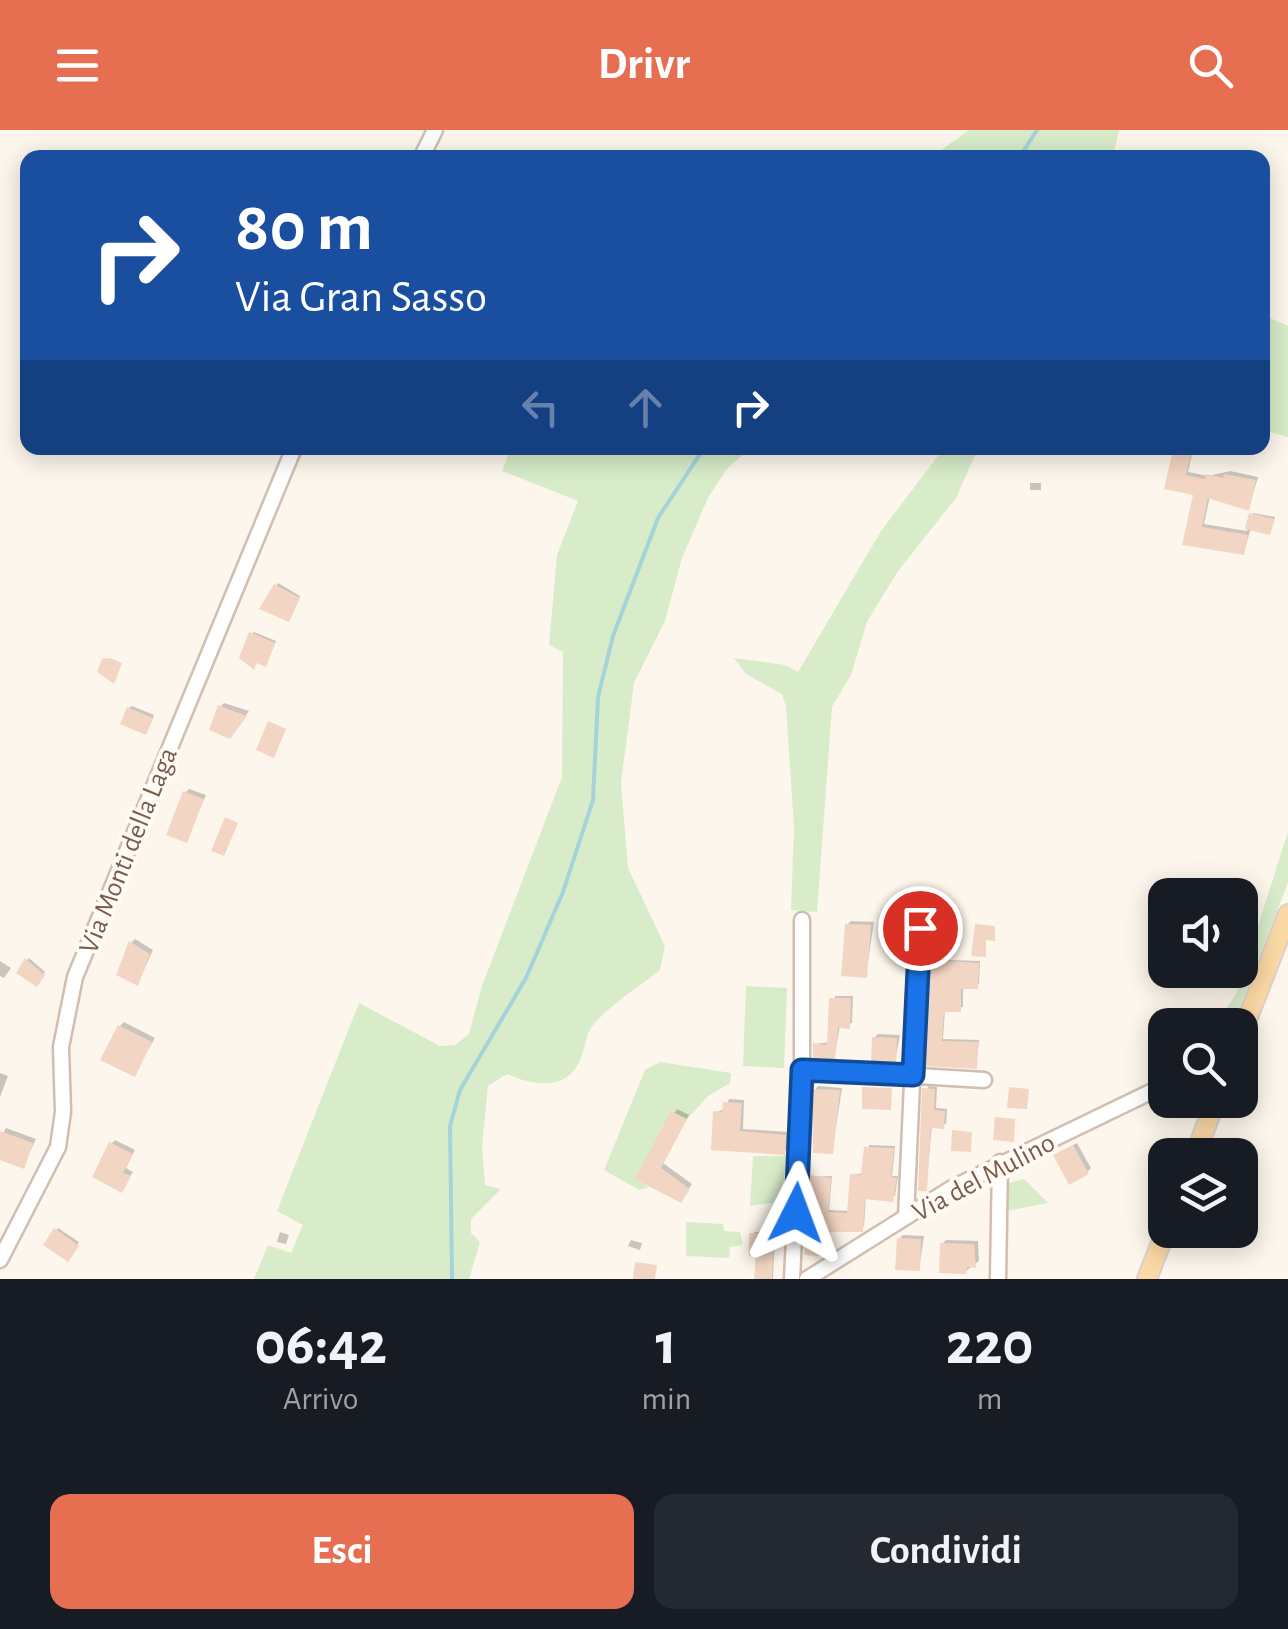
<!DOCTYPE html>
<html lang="it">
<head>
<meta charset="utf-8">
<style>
  body { margin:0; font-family:"Alegreya Sans",sans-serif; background:#242831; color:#f1f3f6; height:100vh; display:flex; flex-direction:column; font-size:38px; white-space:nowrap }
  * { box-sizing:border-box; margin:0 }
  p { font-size:32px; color:#9ea1a6 }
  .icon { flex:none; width:55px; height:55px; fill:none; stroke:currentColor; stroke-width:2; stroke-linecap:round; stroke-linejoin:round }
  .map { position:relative; height:1149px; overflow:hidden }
  .drawer { display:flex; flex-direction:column; background:#171b24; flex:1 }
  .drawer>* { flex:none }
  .guide { position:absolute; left:20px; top:20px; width:1250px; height:305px; border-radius:20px; box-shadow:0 5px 25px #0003; background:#1a4fa0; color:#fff; overflow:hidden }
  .tools { position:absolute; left:1148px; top:748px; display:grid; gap:20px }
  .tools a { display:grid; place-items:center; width:110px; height:110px; border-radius:20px; background:#171b24; box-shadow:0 5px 25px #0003; font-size:50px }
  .pin { position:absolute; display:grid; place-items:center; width:85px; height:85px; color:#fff; margin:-42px; border:5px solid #fff; border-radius:50%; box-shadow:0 2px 10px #0007 }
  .me { position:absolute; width:110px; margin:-55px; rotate:3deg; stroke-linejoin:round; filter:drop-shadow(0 0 8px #0008) }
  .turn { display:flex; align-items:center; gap:35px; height:210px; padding:0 50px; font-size:45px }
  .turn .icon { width:130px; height:130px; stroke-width:2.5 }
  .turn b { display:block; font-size:70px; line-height:85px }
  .lanes { display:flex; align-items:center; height:95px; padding:0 50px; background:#0003; justify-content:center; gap:50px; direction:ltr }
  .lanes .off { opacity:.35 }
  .eta { display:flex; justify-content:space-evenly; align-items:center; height:170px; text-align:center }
  .eta b { font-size:60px; font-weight:700; line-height:70px }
  .action { display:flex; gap:20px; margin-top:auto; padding:20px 50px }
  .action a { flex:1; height:115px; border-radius:20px; background:#e76f51; color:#fff; font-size:40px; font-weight:700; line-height:115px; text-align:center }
  .action a+a { background:#242831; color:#f1f3f6 }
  header { display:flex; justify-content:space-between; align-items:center; height:130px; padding:0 50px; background:#e76f51; color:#fff; font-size:45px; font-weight:700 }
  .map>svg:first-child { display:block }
</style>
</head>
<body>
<header><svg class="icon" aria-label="menu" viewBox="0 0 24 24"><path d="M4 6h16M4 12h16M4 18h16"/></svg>Drivr<svg class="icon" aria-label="search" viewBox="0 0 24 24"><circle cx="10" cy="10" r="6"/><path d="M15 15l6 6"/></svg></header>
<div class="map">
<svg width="1288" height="1149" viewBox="0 0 1288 1149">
  <rect width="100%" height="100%" fill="#fdf6ec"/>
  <!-- green -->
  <path fill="#d8ecc9" d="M 969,0 L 1119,0 L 1113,27 L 932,27 Z
    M 1263,185 L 1288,196 L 1288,307 L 1263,300 Z
    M 511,318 L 750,318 L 726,340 L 708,368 L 682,428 L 665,491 L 634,553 L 621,653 L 628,738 L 665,816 L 660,840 C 638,858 613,872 594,894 C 585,904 586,917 580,930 C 567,962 532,955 507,944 L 488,956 L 482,1017 L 485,1055 L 501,1059 L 471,1089 L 471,1103 L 480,1112 L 469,1149 L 254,1149 L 268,1115 L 291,1123 L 303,1095 L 277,1081 L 359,873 L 440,916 L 455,915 L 469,904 L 482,856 L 562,647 L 563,522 L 549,515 L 557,425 L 578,371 L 502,341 Z
    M 944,318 L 998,318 L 977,321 L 956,368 L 898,441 L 867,492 L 851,545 L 832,577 L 817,782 L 791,780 L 794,697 L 786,576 L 782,564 L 746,544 L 734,528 L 785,535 L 798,542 L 881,401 Z
    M 1288,702 L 1288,753 L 1235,889 L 1216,895 L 1236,864 Z
    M 746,856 L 787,858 L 784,938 L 743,936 Z
    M 660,932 L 731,943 L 730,953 L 708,966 L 687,989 L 671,982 L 636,1049 L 649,1057 L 639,1060 L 604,1040 L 645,940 Z
    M 753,1026 L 786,1026 L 782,1071 L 750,1076 Z
    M 1024,1049 L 1048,1073 L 1001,1082 L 1002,1055 Z
    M 686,1092 L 723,1094 L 724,1101 L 740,1102 L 743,1115 L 730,1117 L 729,1128 L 686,1126 Z"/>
  <!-- shadow -->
  <path fill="#0003" d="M 1179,318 L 1193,320 L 1188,342 L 1208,346 L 1230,341 L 1258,347 L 1249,378 L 1210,366 L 1204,394 L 1247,401 L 1253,383 L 1275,387 L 1271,400 L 1251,398 L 1244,422 L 1185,413 L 1196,363 L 1167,357 Z
    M 1030,353 L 1041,353 L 1041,360 L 1030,360 Z
    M 278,453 L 300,466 L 291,487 L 262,478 Z
    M 254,502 L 276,511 L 267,532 L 252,504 Z
    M 224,573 L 249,581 L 234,602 L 220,577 Z
    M 132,576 L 154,585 L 148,600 L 129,578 Z
    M 189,659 L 206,665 L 186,710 L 185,663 Z
    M 851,791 L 874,792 L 866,845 L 847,795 Z
    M 934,795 L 952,796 L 950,830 L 980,831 L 979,854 L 963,856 L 963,877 L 945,879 L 943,909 L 979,910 L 976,936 L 926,933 Z
    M 135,809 L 153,820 L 138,853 L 131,813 Z
    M 29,828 L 45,842 L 39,852 L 19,842 Z
    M 0,831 L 11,838 L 4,848 L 0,846 Z
    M 835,866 L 853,866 L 852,893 L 840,896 L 834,928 L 815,914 L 830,912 Z
    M 124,892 L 155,908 L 134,944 L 120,896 Z
    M 878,904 L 900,905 L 895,931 L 874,908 Z
    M 0,943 L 8,946 L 0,967 Z
    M 818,956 L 842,958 L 832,1022 L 815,960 Z
    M 928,956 L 937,957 L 936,978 L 947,979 L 946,994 L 932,996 L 926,1059 Z
    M 729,969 L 744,970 L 743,999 L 789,1002 L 787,1019 L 784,1022 L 714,1017 L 716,982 L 725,979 Z
    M 677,979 L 689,985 L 663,1033 L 692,1054 L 684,1066 L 639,1048 Z
    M 6,998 L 36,1009 L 23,1036 L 0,1027 L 0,1009 Z
    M 115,1010 L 135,1020 L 126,1038 L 133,1042 L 122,1060 L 111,1014 Z
    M 1077,1013 L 1091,1038 L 1087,1042 L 1060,1022 Z
    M 869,1015 L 895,1016 L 892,1046 L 898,1046 L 895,1066 L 866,1066 L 864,1096 L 823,1100 L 819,1123 L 810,1047 L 832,1046 L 829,1080 L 850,1081 L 852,1045 L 864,1043 Z
    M 58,1098 L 79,1112 L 67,1129 L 46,1114 Z
    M 280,1102 L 289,1105 L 286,1114 L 277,1112 Z
    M 754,1102 L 775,1103 L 773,1149 L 757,1149 Z
    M 903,1105 L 924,1106 L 919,1139 L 899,1109 Z
    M 631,1110 L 642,1113 L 640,1120 L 628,1116 Z
    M 946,1110 L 978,1111 L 979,1131 L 966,1141 L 942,1114 Z"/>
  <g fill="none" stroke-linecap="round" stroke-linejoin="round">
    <!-- stream -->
    <path stroke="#a5d3da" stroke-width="4" d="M 1019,28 L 1037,0
      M 452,1149 L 450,996 L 460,960 L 526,848 L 563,762 L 593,670 L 598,567 L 613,506 L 658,388 L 704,318"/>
  </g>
  <!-- building -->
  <path fill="#f3d5c3" d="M 1173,320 L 1191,324 L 1186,345 L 1205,349 L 1206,344 L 1223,348 L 1224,344 L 1256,350 L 1249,381 L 1208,368 L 1202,397 L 1248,405 L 1244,425 L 1182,415 L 1193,365 L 1164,359 Z
    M 1249,383 L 1275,389 L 1270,405 L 1245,399 Z
    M 274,454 L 300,468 L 289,492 L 259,479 Z
    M 249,502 L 275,513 L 266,537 L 257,533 L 254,540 L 239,528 Z
    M 110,528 L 122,533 L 114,554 L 97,542 L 102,529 Z
    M 218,575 L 247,586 L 230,609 L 209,600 Z
    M 127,577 L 153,588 L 146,605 L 120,594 Z
    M 268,591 L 286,599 L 274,628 L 256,620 Z
    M 183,661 L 204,669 L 187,713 L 166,705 Z
    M 225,687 L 238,693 L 224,726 L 211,721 Z
    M 845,794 L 871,795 L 867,848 L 841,846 Z
    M 975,794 L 995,796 L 995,811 L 986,810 L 986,827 L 971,826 Z
    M 929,796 L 951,797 L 949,831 L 979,833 L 978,859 L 961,859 L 961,882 L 944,882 L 942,911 L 978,912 L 977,939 L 923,936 Z
    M 129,811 L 150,824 L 138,856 L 116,845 Z
    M 25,828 L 45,845 L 37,857 L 16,843 Z
    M 829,868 L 851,868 L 850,899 L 838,898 L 835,930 L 813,929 L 813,913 L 827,915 Z
    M 118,895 L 152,912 L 135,947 L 100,930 Z
    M 872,907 L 897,908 L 896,934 L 871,932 Z
    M 862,957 L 892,958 L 891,980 L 862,979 Z
    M 1009,957 L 1029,959 L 1027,979 L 1007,978 Z
    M 922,958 L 935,959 L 934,980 L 945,981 L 944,999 L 931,998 L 927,1061 L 918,1061 Z
    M 812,959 L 840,960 L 833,1024 L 813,1023 Z
    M 723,972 L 742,973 L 740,1001 L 786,1005 L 785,1025 L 711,1020 L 713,981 L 722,982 Z
    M 671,981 L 687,989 L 661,1038 L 690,1059 L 681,1073 L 635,1049 Z
    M 995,987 L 1015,989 L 1014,1012 L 993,1010 Z
    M 952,1000 L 972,1002 L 971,1022 L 951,1021 Z
    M 0,1001 L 33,1013 L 24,1039 L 0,1030 Z
    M 109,1012 L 133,1024 L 123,1043 L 131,1046 L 122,1063 L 92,1047 Z
    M 1073,1015 L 1089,1044 L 1069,1055 L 1053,1025 Z
    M 864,1017 L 894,1018 L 891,1047 L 897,1048 L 893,1072 L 865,1069 L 863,1102 L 821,1102 L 820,1126 L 804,1125 L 811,1072 L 806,1071 L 808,1045 L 831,1048 L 828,1082 L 847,1083 L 850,1044 L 861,1045 Z
    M 54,1098 L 79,1116 L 68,1132 L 43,1115 Z
    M 749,1103 L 774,1104 L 772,1149 L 754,1149 L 756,1126 L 749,1126 Z
    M 897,1108 L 921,1109 L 920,1141 L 895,1140 Z
    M 940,1113 L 974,1114 L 976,1138 L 967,1137 L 966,1144 L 939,1143 Z
    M 635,1132 L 657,1135 L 655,1149 L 633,1149 Z"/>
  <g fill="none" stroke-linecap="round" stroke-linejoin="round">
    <!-- minor casing -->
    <g stroke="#d1beb0" stroke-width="19">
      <path id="minor" d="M 421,28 L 435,0
        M 802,939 L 984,950
        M 906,1087 L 919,798
        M 0,1130 L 58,1017 L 63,982 L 61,917 L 75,847 L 294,318
        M 792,1149 L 802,939 L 802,790
        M 807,1149 L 952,1058 L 1165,955
        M 998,1149 L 1000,1032"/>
    </g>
    <!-- major casing -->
    <g stroke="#dad1cd" stroke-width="22">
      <path id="major" d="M 1240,908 L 1288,784
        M 1195,1025 L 1216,970
        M 1147,1149 L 1166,1100"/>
    </g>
    <!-- minor -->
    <use href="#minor" stroke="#fff" stroke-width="14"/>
    <!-- major -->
    <use href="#major" stroke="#fbd9a5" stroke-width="18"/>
  </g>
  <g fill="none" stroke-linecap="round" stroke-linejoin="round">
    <!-- route casing -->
    <g stroke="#114b97" stroke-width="25">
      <path id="route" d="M 796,1083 L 802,940 L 913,945 L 920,798"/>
    </g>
    <!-- route -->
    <use href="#route" stroke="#1a73e8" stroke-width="18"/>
  </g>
  <g text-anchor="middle" stroke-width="8" stroke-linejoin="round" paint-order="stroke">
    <!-- street labels -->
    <g font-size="28" fill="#7a5c4d" stroke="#fffaf3">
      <text transform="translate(127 720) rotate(-68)" y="10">Via Monti della Laga</text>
      <text transform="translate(983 1046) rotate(-28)" y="10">Via del Mulino</text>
    </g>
  </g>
</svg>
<div class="tools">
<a><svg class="icon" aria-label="sound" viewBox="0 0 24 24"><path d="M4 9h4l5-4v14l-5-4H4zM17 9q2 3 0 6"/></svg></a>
<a><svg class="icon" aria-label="search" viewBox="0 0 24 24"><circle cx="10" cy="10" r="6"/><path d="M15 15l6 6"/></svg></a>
<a><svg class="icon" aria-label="layers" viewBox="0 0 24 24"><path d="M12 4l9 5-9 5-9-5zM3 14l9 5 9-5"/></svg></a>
</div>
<div class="pin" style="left:920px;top:798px;background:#d93025"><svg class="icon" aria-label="arrive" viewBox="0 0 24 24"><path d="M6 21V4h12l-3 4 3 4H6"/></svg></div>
<svg class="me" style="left:796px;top:1083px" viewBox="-20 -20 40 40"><path d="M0-17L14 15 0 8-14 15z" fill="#1a73e8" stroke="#fff" stroke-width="4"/></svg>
<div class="guide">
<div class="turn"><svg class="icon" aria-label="right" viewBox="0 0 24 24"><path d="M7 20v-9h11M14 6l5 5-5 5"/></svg><div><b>80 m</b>Via Gran Sasso</div></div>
<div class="lanes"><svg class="icon off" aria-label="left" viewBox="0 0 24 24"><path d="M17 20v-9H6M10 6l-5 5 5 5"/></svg><svg class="icon off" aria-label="ahead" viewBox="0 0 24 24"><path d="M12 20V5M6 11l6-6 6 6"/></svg><svg class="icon" aria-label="right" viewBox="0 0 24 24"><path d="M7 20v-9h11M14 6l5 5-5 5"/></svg></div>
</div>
</div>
<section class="drawer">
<div class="eta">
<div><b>06:42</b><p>Arrivo</p></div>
<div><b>1</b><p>min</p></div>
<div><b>220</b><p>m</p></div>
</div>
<div class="action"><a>Esci</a><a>Condividi</a></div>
</section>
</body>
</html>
